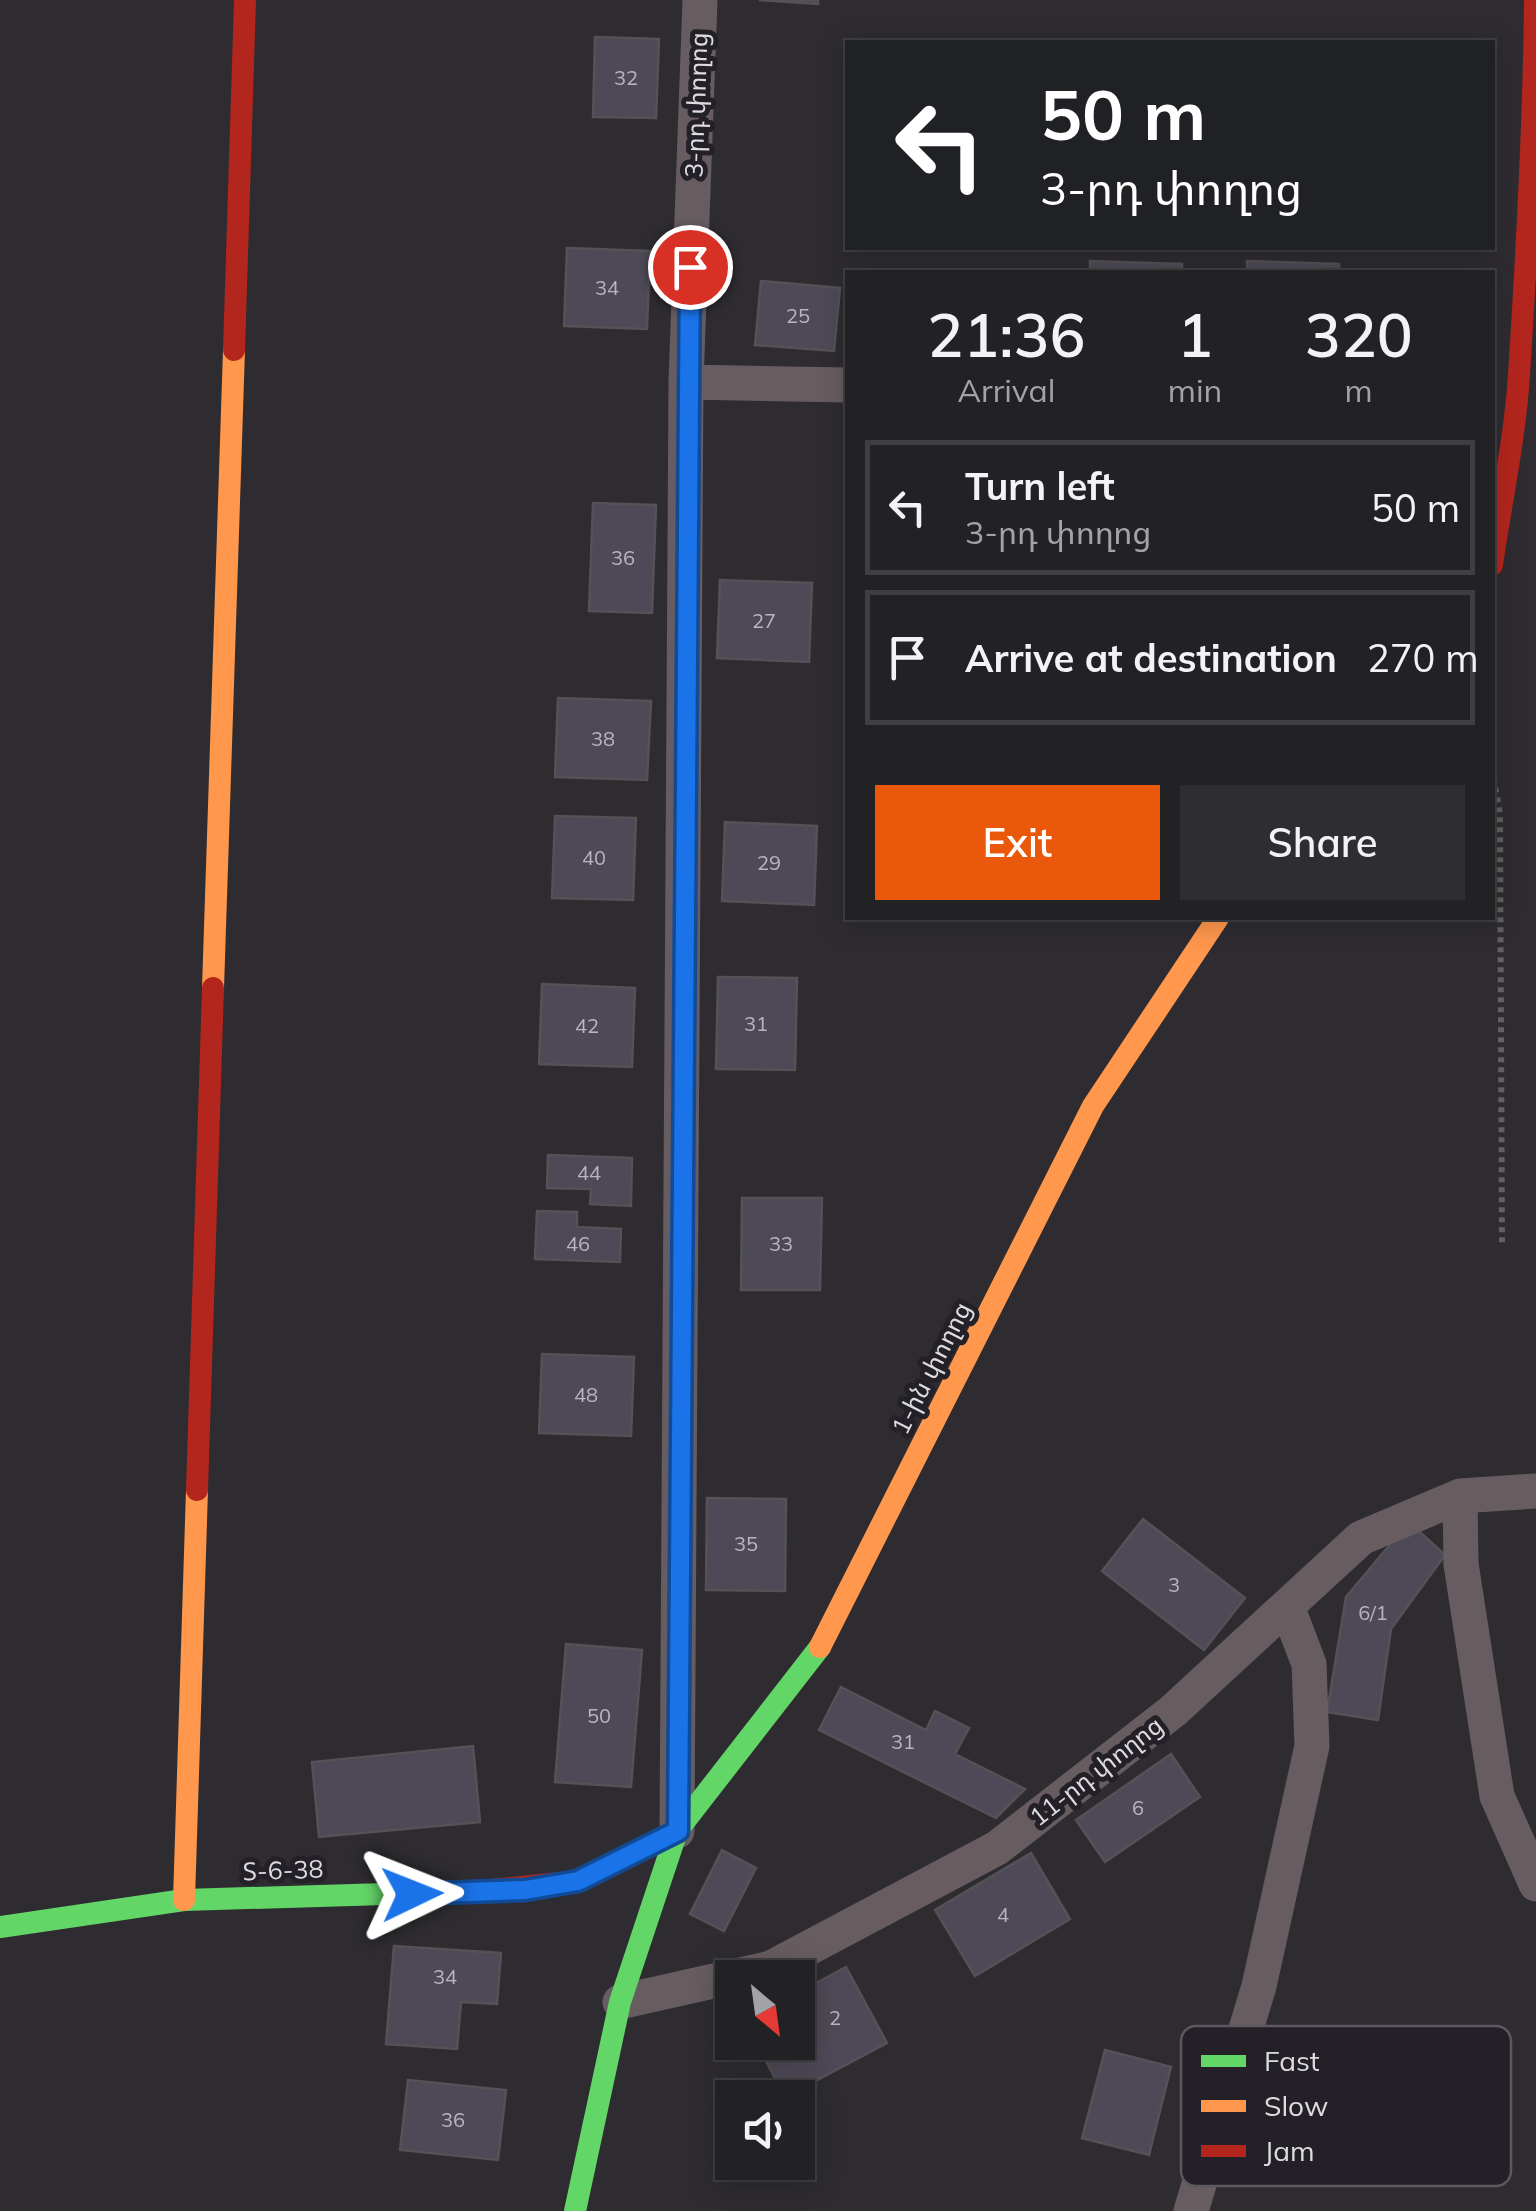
<!DOCTYPE html>
<html lang="en">
<head>
<meta charset="utf-8">
<style>
  body { margin:0; font-family:Mulish,"Noto Sans Armenian",sans-serif; background:#2e2e31; color:#f1f3f6; height:100vh; display:flex; flex-direction:column; font-size:38px; white-space:nowrap }
  * { box-sizing:border-box; margin:0 }
  p { font-size:32px; color:#a2a3a6 }
  .icon { flex:none; width:55px; height:55px; fill:none; stroke:currentColor; stroke-width:2; stroke-linecap:round; stroke-linejoin:round }
  .map { position:relative; flex:1; overflow:hidden }
  .drawer { position:absolute; left:845px; top:270px; width:650px; height:650px; display:flex; flex-direction:column; background:#222124; border-radius:0px; box-shadow:0 5px 25px #0003,0 0 0 2px #3f3e41 }
  .drawer>* { flex:none }
  .top-card { position:absolute; left:845px; top:40px; width:650px; height:210px; border-radius:0px; box-shadow:0 5px 25px #0003,0 0 0 2px #3f3e41; background:#202124; color:#fff; overflow:hidden }
  .needle { width:65px; rotate:151deg }
  .tools { position:absolute; left:715px; top:1960px; display:grid; gap:20px }
  .tools a { display:grid; place-items:center; width:100px; height:100px; border-radius:0px; background:#222124; box-shadow:0 5px 25px #0003,0 0 0 2px #3f3e41; font-size:50px }
  .pin { position:absolute; display:grid; place-items:center; width:85px; height:85px; color:#fff; margin:-42px; border:5px solid #fff; border-radius:50%; box-shadow:0 2px 10px #0007 }
  .me { position:absolute; width:110px; margin:-55px; rotate:88deg; stroke-linejoin:round; filter:drop-shadow(0 0 8px #0008) }
  .turn { display:flex; align-items:center; gap:35px; height:210px; padding:0 30px; font-size:45px }
  .turn .icon { width:130px; height:130px; stroke-width:2.5 }
  .turn b { display:block; font-size:70px; line-height:85px }
  .eta { display:flex; justify-content:space-evenly; align-items:center; height:170px; text-align:center }
  .eta b { font-size:60px; font-weight:600; line-height:70px }
  .action { display:flex; gap:20px; margin-top:auto; padding:20px 30px }
  .action a { flex:1; height:115px; border-radius:0px; background:#ea580c; color:#fff; font-size:40px; font-weight:600; line-height:115px; text-align:center }
  .action a+a { background:#2e2e31; color:#f1f3f6 }
  ul { padding:0; list-style:none }
  li { display:flex; align-items:center; gap:30px; height:135px; margin:0 20px 15px; padding:0 10px; border:5px solid #3f3e41; border-radius:0px }
  li div { flex:1 }
  li b { display:block; font-size:38px }
  li em { font-style:normal }
  .map>svg:first-child { display:block }
</style>
</head>
<body>
<div class="map">
<svg width="1536" height="2211" viewBox="0 0 1536 2211">
  <rect width="100%" height="100%" fill="#2e2c30"/>
  <!-- building -->
  <path fill="#4e4956" stroke="#545256" stroke-width="2.5" d="M 759,0 L 818,0 L 818,4 Z
    M 595,37 L 659,39 L 656,118 L 593,117 Z
    M 567,248 L 650,251 L 647,329 L 564,326 Z
    M 1090,261 L 1182,264 L 1182,272 L 1090,272 Z
    M 1247,261 L 1339,264 L 1339,272 L 1247,272 Z
    M 761,281 L 840,288 L 834,351 L 755,345 Z
    M 593,503 L 656,505 L 652,613 L 589,611 Z
    M 720,580 L 812,583 L 809,662 L 717,658 Z
    M 558,698 L 651,701 L 647,780 L 555,777 Z
    M 555,816 L 636,818 L 633,900 L 552,898 Z
    M 725,822 L 817,826 L 814,905 L 722,901 Z
    M 718,977 L 797,978 L 795,1070 L 716,1069 Z
    M 542,984 L 635,988 L 632,1067 L 539,1064 Z
    M 548,1155 L 632,1158 L 631,1206 L 590,1204 L 591,1189 L 547,1188 Z
    M 742,1198 L 822,1198 L 820,1290 L 741,1290 Z
    M 537,1211 L 577,1212 L 577,1227 L 621,1229 L 620,1262 L 535,1259 Z
    M 542,1354 L 634,1357 L 631,1436 L 539,1433 Z
    M 707,1498 L 786,1499 L 785,1591 L 706,1590 Z
    M 1143,1519 L 1245,1598 L 1204,1650 L 1102,1571 Z
    M 1409,1522 L 1445,1555 L 1391,1629 L 1378,1720 L 1327,1712 L 1346,1597 Z
    M 566,1644 L 642,1650 L 631,1787 L 555,1782 Z
    M 841,1687 L 926,1730 L 935,1711 L 969,1728 L 955,1754 L 1025,1789 L 996,1818 L 819,1730 Z
    M 473,1746 L 480,1822 L 319,1837 L 312,1762 Z
    M 1171,1754 L 1200,1797 L 1105,1862 L 1076,1820 Z
    M 722,1850 L 756,1868 L 724,1931 L 690,1914 Z
    M 1031,1853 L 1070,1919 L 975,1976 L 935,1910 Z
    M 394,1946 L 501,1953 L 497,2004 L 461,2002 L 457,2049 L 386,2044 Z
    M 846,1967 L 887,2043 L 785,2097 L 756,2042 L 798,2042 L 798,1993 Z
    M 1105,2050 L 1171,2067 L 1149,2155 L 1082,2138 Z
    M 408,2080 L 506,2090 L 498,2160 L 400,2150 Z"/>
  <g fill="none" stroke-linecap="round" stroke-linejoin="round">
    <!-- path -->
    <path stroke="#645f60" stroke-width="6" stroke-dasharray="5 5" stroke-linecap="butt" d="M 1492,768 L 1500,814 L 1502,1244"/>
    <!-- street -->
    <path stroke="#675d60" stroke-width="35" d="M 686,382 L 848,385
      M 1460,1496 L 1461,1564 L 1497,1796 L 1536,1884
      M 677,1831 L 686,382 L 700,0
      M 620,2002 L 771,1968 L 997,1848 L 1173,1711 L 1361,1538 L 1460,1496 L 1536,1491
      M 1191,2211 L 1259,1986 L 1312,1746 L 1309,1664 L 1288,1609"/>
    <!-- fast -->
    <path stroke="#63d668" stroke-width="22" d="M 0,1927 L 184,1900 L 483,1891
      M 575,2211 L 620,2002 L 677,1831 L 820,1647"/>
    <!-- slow -->
    <path stroke="#ff974d" stroke-width="22" d="M 213,988 L 234,350
      M 820,1647 L 1093,1106 L 1218,918
      M 184,1900 L 197,1490"/>
    <!-- jam -->
    <path stroke="#b3261e" stroke-width="22" d="M 234,350 L 245,0
      M 1492,565 C 1501,502 1515,438 1519,375 C 1527,250 1534,126 1535,0
      M 197,1490 L 213,988
      M 483,1891 L 578,1881 L 677,1831"/>
  </g>
  <g fill="none" stroke-linecap="round" stroke-linejoin="round">
    <!-- route casing -->
    <g stroke="#114b97" stroke-width="25">
      <path id="route" d="M 412,1894 L 525,1890 L 578,1881 L 678,1831 L 690,267"/>
    </g>
    <!-- route -->
    <use href="#route" stroke="#1a73e8" stroke-width="18"/>
  </g>
  <g text-anchor="middle" stroke-width="10" stroke-linejoin="round" paint-order="stroke">
    <!-- number labels -->
    <g font-size="20" fill="#b9b6be">
      <text x="626" y="85">32</text>
      <text x="607" y="295">34</text>
      <text x="798" y="323">25</text>
      <text x="623" y="565">36</text>
      <text x="764" y="628">27</text>
      <text x="603" y="746">38</text>
      <text x="594" y="865">40</text>
      <text x="769" y="870">29</text>
      <text x="756" y="1031">31</text>
      <text x="587" y="1033">42</text>
      <text x="589" y="1180">44</text>
      <text x="578" y="1251">46</text>
      <text x="781" y="1251">33</text>
      <text x="586" y="1402">48</text>
      <text x="746" y="1551">35</text>
      <text x="1174" y="1592">3</text>
      <text x="1373" y="1620">6/1</text>
      <text x="599" y="1723">50</text>
      <text x="903" y="1749">31</text>
      <text x="1138" y="1815">6</text>
      <text x="1003" y="1922">4</text>
      <text x="445" y="1984">34</text>
      <text x="835" y="2025">2</text>
      <text x="453" y="2127">36</text>
    </g>
    <!-- street labels -->
    <g font-size="25" fill="#dddbe0" stroke="#232028">
      <text transform="translate(696 105) rotate(-88)" y="9">3-րդ փողոց</text>
      <text transform="translate(931 1368) rotate(-63)" y="9">1-ին փողոց</text>
      <text transform="translate(1096 1771) rotate(-38)" y="9">11-րդ փողոց</text>
      <text transform="translate(283 1870) rotate(-2)" y="9">Տ-6-38</text>
    </g>
  </g>
  <!-- legend -->
  <rect x="1181" y="2026" width="330" height="160" rx="15" fill="#232028" stroke="#5b585f" stroke-width="2.5"/>
  <rect x="1201" y="2055" width="45" height="12" fill="#63d668"/>
  <rect x="1201" y="2100" width="45" height="12" fill="#ff974d"/>
  <rect x="1201" y="2145" width="45" height="12" fill="#b3261e"/>
  <g font-size="28" fill="#dddbe0">
    <text x="1264" y="2071">Fast</text>
    <text x="1264" y="2116">Slow</text>
    <text x="1264" y="2161">Jam</text>
  </g>
</svg>
<div class="tools">
<a><svg class="needle" viewBox="-14 -14 28 28"><path d="M0-13l5 13h-10z" fill="#e53935"/><path d="M0 13l5-13h-10z" fill="#a2a3a6"/></svg></a>
<a><svg class="icon" aria-label="sound" viewBox="0 0 24 24"><path d="M4 9h4l5-4v14l-5-4H4zM17 9q2 3 0 6"/></svg></a>
</div>
<div class="pin" style="left:690px;top:267px;background:#d93025"><svg class="icon" aria-label="arrive" viewBox="0 0 24 24"><path d="M6 21V4h12l-3 4 3 4H6"/></svg></div>
<svg class="me" style="left:412px;top:1894px" viewBox="-20 -20 40 40"><path d="M0-17L14 15 0 8-14 15z" fill="#1a73e8" stroke="#fff" stroke-width="4"/></svg>
<div class="top-card">
<div class="turn"><svg class="icon" aria-label="left" viewBox="0 0 24 24"><path d="M17 20v-9H6M10 6l-5 5 5 5"/></svg><div><b>50 m</b>3-րդ փողոց</div></div>
</div>
<section class="drawer">
<div class="eta">
<div><b>21:36</b><p>Arrival</p></div>
<div><b>1</b><p>min</p></div>
<div><b>320</b><p>m</p></div>
</div>
<ul>
<li><svg class="icon" aria-label="left" viewBox="0 0 24 24"><path d="M17 20v-9H6M10 6l-5 5 5 5"/></svg><div><b>Turn left</b><p>3-րդ փողոց</p></div><em>50 m</em></li>
<li><svg class="icon" aria-label="arrive" viewBox="0 0 24 24"><path d="M6 21V4h12l-3 4 3 4H6"/></svg><div><b>Arrive at destination</b></div><em>270 m</em></li>
</ul>
<div class="action"><a>Exit</a><a>Share</a></div>
</section>
</div>
</body>
</html>
